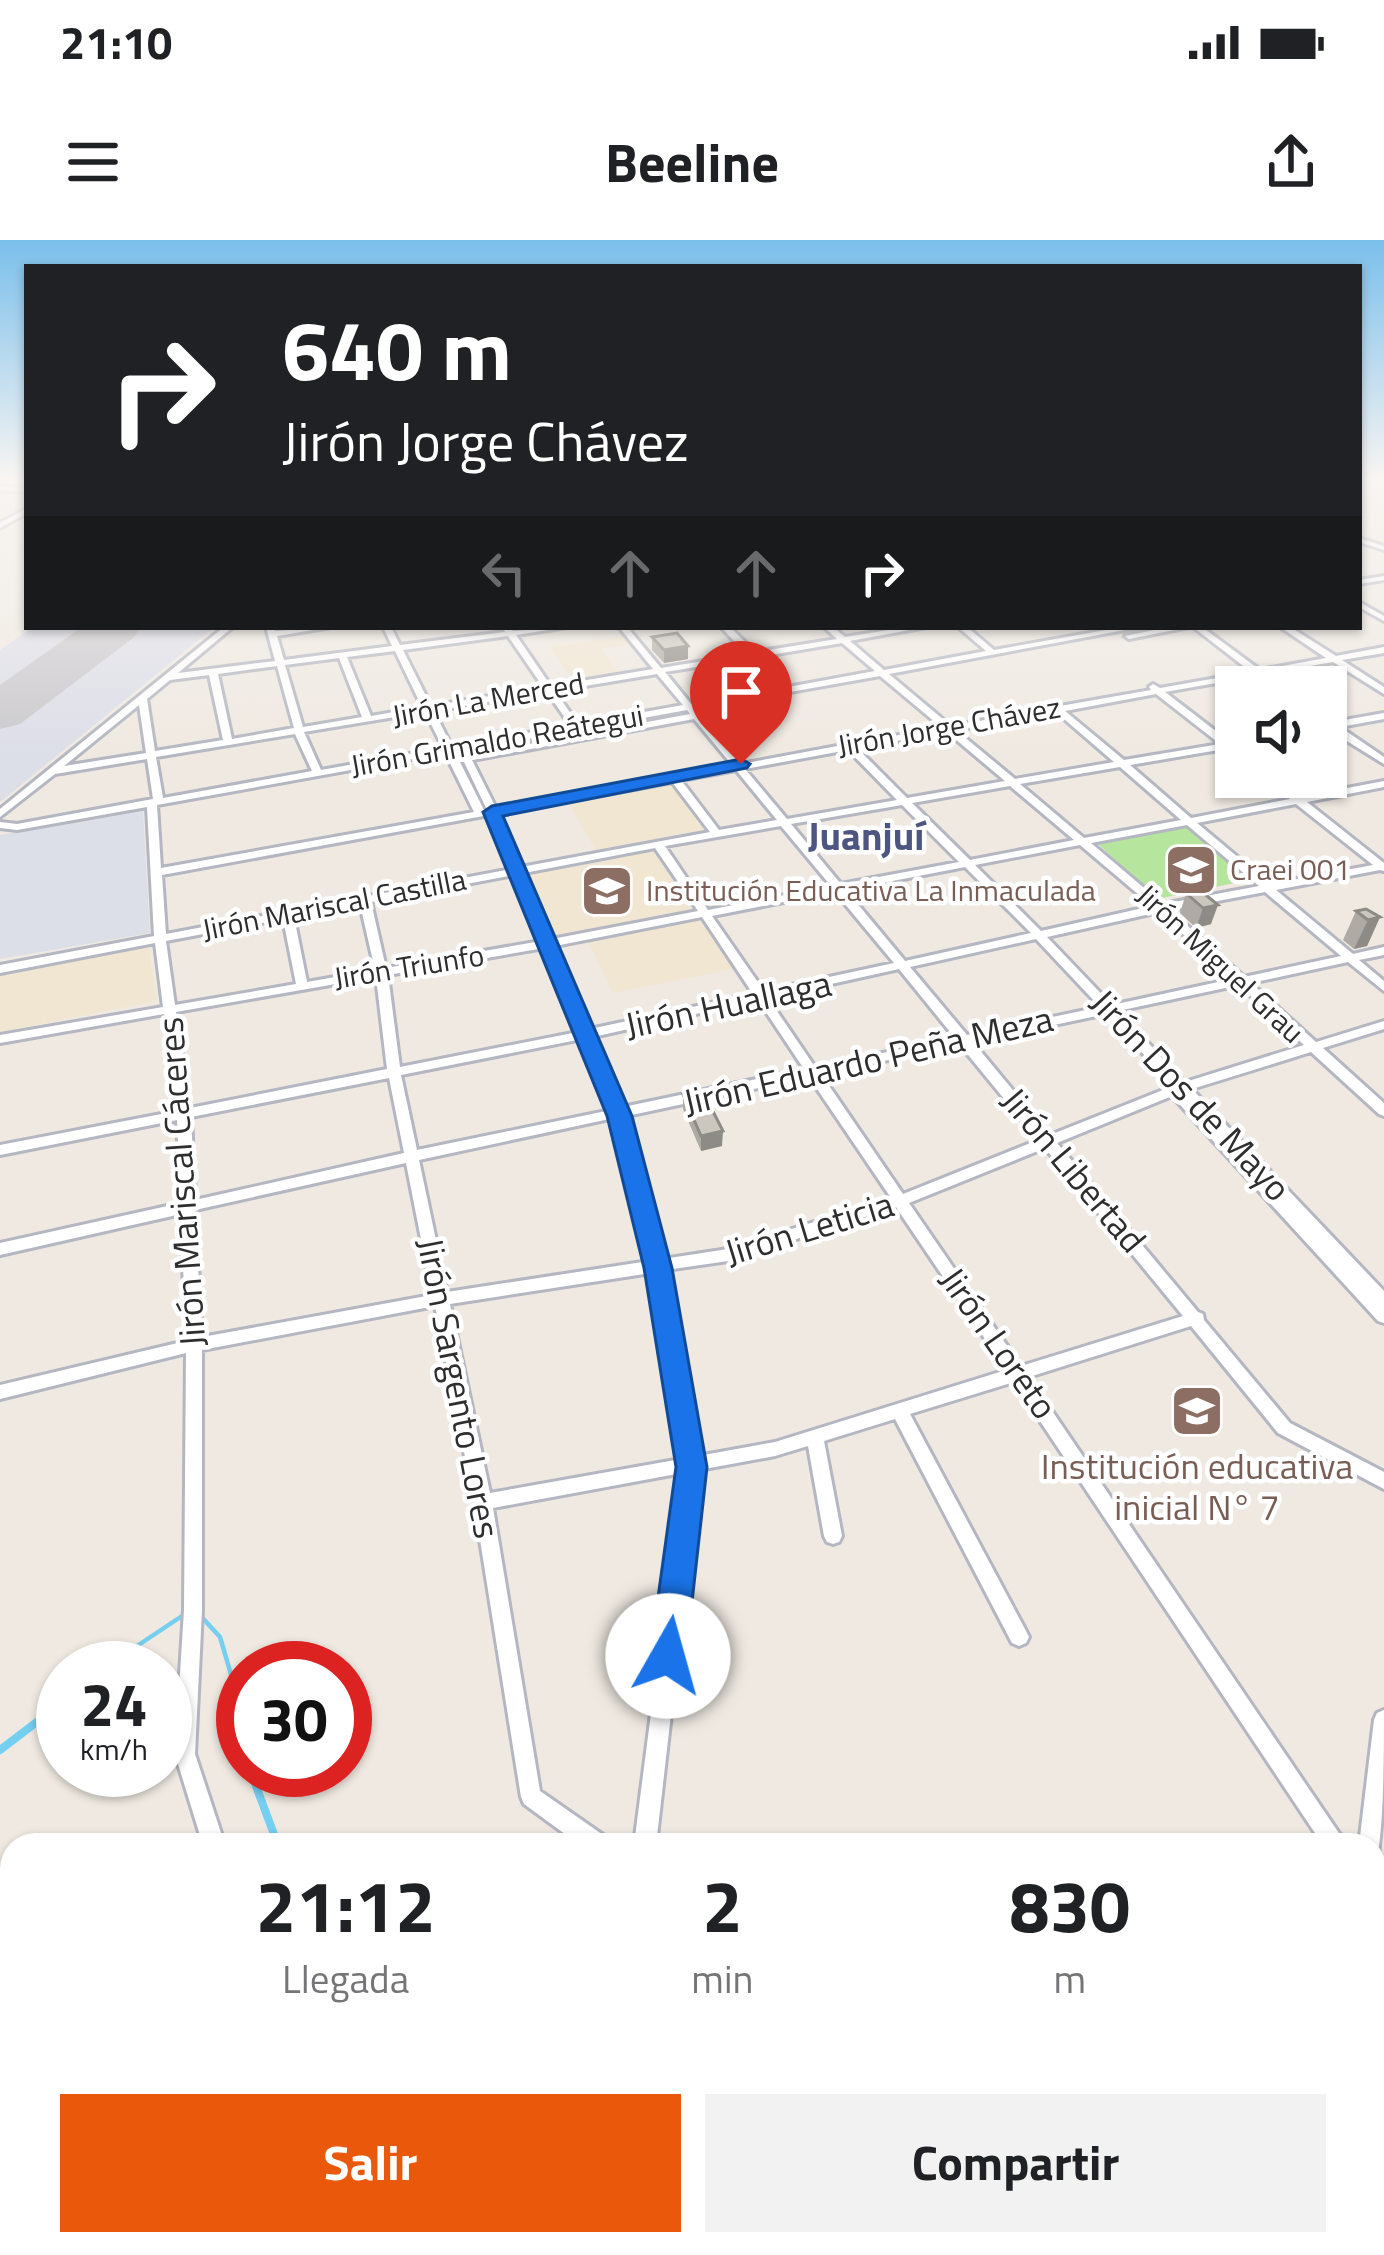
<!DOCTYPE html>
<html lang="es">
<head>
<meta charset="utf-8">
<style>
  body { margin:0; font-family:"Titillium Web",sans-serif; background:#f2f2f2; color:#202124; height:100vh; display:flex; flex-direction:column; font-size:45px; white-space:nowrap }
  * { box-sizing:border-box; margin:0 }
  p { font-size:39px; color:#757577 }
  .icon { flex:none; width:66px; height:66px; fill:none; stroke:currentColor; stroke-width:2; stroke-linecap:round; stroke-linejoin:round }
  .map { position:relative; flex:1; overflow:hidden }
  .drawer { position:absolute; left:0px; top:1593px; width:1386px; height:423px; display:flex; flex-direction:column; background:#fff; border-radius:36px 36px 0 0; box-shadow:0 3px 9px #0004 }
  .drawer>* { flex:none }
  .hud { position:absolute; left:24px; top:24px; width:1338px; height:366px; border-radius:0px; box-shadow:0 3px 9px #0004; background:#202124; color:#fff; overflow:hidden }
  .tools { position:absolute; left:1215px; top:426px; display:grid; gap:24px }
  .tools a { display:grid; place-items:center; width:132px; height:132px; border-radius:0px; background:#fff; box-shadow:0 3px 9px #0004; font-size:60px }
  .speed { position:absolute; left:36px; top:1401px; display:flex; gap:24px; font-size:60px; font-weight:700; text-align:center }
  .speed>* { display:grid; place-content:center; width:156px; height:156px; border-radius:50%; background:#fff; box-shadow:0 3px 9px #0004; line-height:1 }
  .speed small { font-size:30px; font-weight:400 }
  .speed .limit { border:18px solid #d22; background:#fff; color:#111 }
  .pin { position:absolute; display:grid; place-items:center; width:102px; height:102px; color:#fff; margin:-123px -51px; border-radius:50% 50% 50% 0; rotate:-45deg; box-shadow:0 0 12px #0007 }
  .pin .icon { rotate:45deg }
  .me { position:absolute; width:132px; margin:-66px; rotate:7deg; stroke-linejoin:round; filter:drop-shadow(0 0 9px #0008) }
  .turn { display:flex; align-items:center; gap:42px; height:252px; padding:0 60px; font-size:54px }
  .turn .icon { width:156px; height:156px; stroke-width:2.5 }
  .turn b { display:block; font-size:84px; line-height:102px }
  .lanes { display:flex; align-items:center; height:114px; padding:0 60px; background:#0003; justify-content:center; gap:60px; direction:ltr }
  .lanes .off { opacity:.35 }
  .eta { display:flex; justify-content:space-evenly; align-items:center; height:204px; text-align:center }
  .eta b { font-size:72px; font-weight:700; line-height:84px }
  .primary-button { display:flex; gap:24px; margin-top:auto; padding:24px 60px }
  .primary-button a { flex:1; height:138px; border-radius:0px; background:#ea580c; color:#fff; font-size:48px; font-weight:700; line-height:138px; text-align:center }
  .primary-button a+a { background:#f2f2f2; color:#202124 }
  .status { display:flex; justify-content:space-between; align-items:center; height:84px; padding:0 60px; background:#fff; direction:ltr }
  .status svg { height:33px; fill:currentColor }
  header { display:flex; justify-content:space-between; align-items:center; height:156px; padding:0 60px; background:#fff; font-size:54px; font-weight:700 }
  .map>svg:first-child { display:block }
</style>
</head>
<body>
<div class="status"><b>21:10</b><svg viewBox="0 0 49 12"><path d="M0 12V9h3v3zM5 12V6h3v6zM10 12V3h3v9zM15 12V0h3v12zM26 1h20v11H26zM47 4h2v5h-2z"/></svg></div>
<header><svg class="icon" aria-label="menu" viewBox="0 0 24 24"><path d="M4 6h16M4 12h16M4 18h16"/></svg>Beeline<svg class="icon" aria-label="share" viewBox="0 0 24 24"><path d="M12 15V3M7 8l5-5 5 5M5 13v7h14v-7"/></svg></header>
<div class="map">
<svg width="1384" height="2015" viewBox="0 0 1384 2015">
  <rect width="100%" height="100%" fill="#efe9e1"/>
  <!-- education -->
  <path fill="#f0e6d1" d="M 625,396 L 631,404 L 601,409 L 619,433 L 573,440 L 550,407 Z
    M 674,542 L 708,589 L 596,610 L 567,561 Z
    M 655,609 L 692,670 L 555,696 L 526,632 Z
    M 697,681 L 706,685 L 734,729 L 613,753 L 589,702 Z
    M 149,706 L 156,761 L 0,792 L 0,734 Z"/>
  <!-- airport -->
  <path fill="#dcdee8" d="M 33,387 L 214,387 L 0,562 L 0,410 Z
    M 143,570 L 150,693 L 0,719 L 0,595 Z"/>
  <!-- green -->
  <path fill="#b6e59e" d="M 1185,585 L 1249,640 L 1157,659 L 1097,603 Z"/>
  <g fill="none" stroke-linecap="round" stroke-linejoin="round">
    <!-- stream-far1 -->
    <path stroke="#75cff0" stroke-width="4.5" d="M 198,1373 L 220,1397 L 235,1448
      M 104,1428 L 188,1372"/>
    <!-- stream -->
    <path stroke="#75cff0" stroke-width="8" d="M 234,1445 L 243,1498
      M 0,1510 L 63,1462
      M 250,1530 L 278,1605"/>
    <!-- runway -->
    <path fill="#c9c8cc" fill-rule="evenodd" d="M 82,387 L 141,387 L 133,398 L 20,484 L 0,489 L 0,445 Z"/>
    <!-- minor casing -->
    <g stroke="#b4b7c1" stroke-width="6">
      <path id="minor" d="M 0,246 L 27,248 L 27,252 L 0,250 Z
        M 27,268 L 27,273 L 0,288 L 0,283 Z
        M 1359,298 L 1384,306 L 1384,310 L 1359,302 Z
        M 1384,336 L 1384,340 L 1359,344 L 1359,340 Z
        M 1359,362 L 1384,376 L 1384,381 L 1359,367 Z
        M 224,387 L 233,387 L 178,433 L 275,421 L 266,387 L 274,387 L 275,391 L 331,387 L 277,396 L 284,420 L 392,406 L 383,387 L 391,387 L 400,405 L 505,392 L 504,390 L 508,387 L 513,391 L 567,387 L 516,395 L 551,446 L 653,429 L 619,387 L 627,387 L 661,428 L 746,414 L 721,387 L 730,387 L 755,412 L 837,399 L 824,387 L 833,387 L 845,397 L 907,387 L 926,387 L 850,401 L 884,430 L 986,411 L 958,387 L 967,387 L 994,410 L 1123,387 L 1141,387 L 889,434 L 951,486 L 1051,468 L 1048,465 L 1053,462 L 1060,466 L 1151,450 L 1149,447 L 1153,444 L 1160,448 L 1251,432 L 1193,387 L 1202,387 L 1260,430 L 1326,418 L 1280,387 L 1290,387 L 1336,416 L 1384,407 L 1384,413 L 1342,420 L 1384,447 L 1384,454 L 1333,422 L 1265,434 L 1281,447 L 1271,447 L 1256,436 L 1165,452 L 1230,502 L 1236,501 L 1236,507 L 1130,525 L 1191,578 L 1290,559 L 1264,537 L 1275,537 L 1300,557 L 1384,541 L 1384,547 L 1307,562 L 1384,623 L 1384,631 L 1380,630 L 1276,650 L 1353,714 L 1384,707 L 1384,715 L 1359,720 L 1384,741 L 1384,751 L 1348,722 L 1251,743 L 1316,802 L 1384,781 L 1384,789 L 1323,808 L 1384,863 L 1384,876 L 1379,874 L 1311,812 L 1192,849 L 1384,1051 L 1384,1083 L 1378,1081 L 1172,856 L 1057,903 L 1198,1072 L 1203,1074 L 1204,1080 L 1290,1183 L 1384,1232 L 1384,1249 L 1278,1193 L 1191,1086 L 1029,1137 L 1347,1605 L 1323,1605 L 1014,1142 L 910,1174 L 1026,1391 L 1029,1397 L 1026,1403 L 1019,1406 L 1012,1403 L 895,1179 L 824,1201 L 842,1296 L 839,1302 L 833,1304 L 827,1302 L 824,1296 L 808,1206 L 775,1216 L 699,1230 L 656,1605 L 634,1605 L 682,1233 L 493,1268 L 540,1551 L 606,1597 L 609,1605 L 580,1605 L 524,1564 L 521,1557 L 474,1262 L 435,1066 L 202,1110 L 202,1370 L 195,1514 L 225,1605 L 203,1605 L 175,1514 L 184,1370 L 186,1113 L 0,1159 L 0,1145 L 186,1101 L 181,974 L 0,1015 L 0,1003 L 181,963 L 177,880 L 0,915 L 0,905 L 177,871 L 164,774 L 0,803 L 0,795 L 163,767 L 155,703 L 0,733 L 0,725 L 154,696 L 147,567 L 17,590 L 0,588 L 0,582 L 17,584 L 153,559 L 147,519 L 55,534 L 0,577 L 0,569 ZM 508,396 L 543,447 L 431,466 L 403,410 ZM 842,403 L 875,431 L 788,447 L 759,417 ZM 395,411 L 422,467 L 371,476 L 347,417 ZM 339,418 L 362,477 L 303,487 L 285,425 ZM 751,418 L 780,448 L 691,464 L 665,432 ZM 277,426 L 294,488 L 232,499 L 218,434 ZM 657,434 L 683,465 L 578,484 L 555,451 ZM 209,435 L 223,500 L 155,511 L 147,459 L 170,440 ZM 880,436 L 941,487 L 852,504 L 844,498 L 839,501 L 843,505 L 741,524 L 702,477 L 707,476 L 707,472 L 698,472 L 695,469 ZM 547,452 L 570,485 L 452,507 L 434,471 ZM 1156,454 L 1220,504 L 1124,520 L 1065,471 ZM 139,465 L 146,513 L 64,526 ZM 687,470 L 690,474 L 470,515 L 467,510 ZM 425,472 L 443,508 L 321,530 L 304,492 ZM 1056,472 L 1114,522 L 1015,539 L 956,490 ZM 694,479 L 732,525 L 496,568 L 472,520 ZM 947,492 L 1005,541 L 907,558 L 857,508 ZM 295,494 L 312,531 L 163,558 L 156,517 ZM 848,510 L 897,560 L 787,579 L 745,529 ZM 445,513 L 474,572 L 161,628 L 157,565 ZM 460,522 L 464,522 L 487,570 L 484,570 ZM 1120,527 L 1181,580 L 1084,598 L 1020,544 ZM 736,530 L 777,580 L 719,590 L 681,540 ZM 672,542 L 710,592 L 521,627 L 499,574 ZM 1010,546 L 1074,600 L 970,620 L 912,563 ZM 1296,564 L 1373,625 L 1270,644 L 1197,583 ZM 902,565 L 959,622 L 841,644 L 791,584 ZM 489,575 L 511,629 L 166,694 L 162,635 ZM 1187,585 L 1259,646 L 1163,664 L 1091,603 ZM 781,586 L 831,646 L 708,670 L 665,606 ZM 1080,605 L 1152,666 L 1041,691 L 975,625 ZM 655,608 L 698,671 L 552,699 L 524,633 ZM 965,627 L 1031,693 L 905,721 L 846,650 ZM 514,635 L 541,701 L 386,728 L 371,662 ZM 835,652 L 894,723 L 764,751 L 712,676 ZM 1265,652 L 1341,716 L 1244,737 L 1170,670 ZM 360,664 L 375,730 L 307,742 L 294,677 ZM 1159,672 L 1232,739 L 1112,765 L 1047,697 ZM 702,677 L 753,754 L 590,789 L 555,706 ZM 283,679 L 296,744 L 175,765 L 166,701 ZM 1036,699 L 1100,767 L 967,795 L 910,727 ZM 544,708 L 578,792 L 400,827 L 388,735 ZM 899,729 L 955,798 L 815,827 L 768,758 ZM 376,737 L 387,829 L 190,868 L 176,772 ZM 1239,745 L 1304,805 L 1185,842 L 1118,771 ZM 758,760 L 804,829 L 623,867 L 593,797 ZM 1106,774 L 1173,846 L 1050,895 L 973,802 ZM 582,799 L 611,870 L 417,910 L 401,835 ZM 960,805 L 1038,900 L 903,954 L 821,834 ZM 809,837 L 891,958 L 728,1009 L 663,1019 L 627,876 ZM 389,838 L 404,913 L 195,960 L 191,877 ZM 614,878 L 649,1021 L 447,1052 L 419,920 ZM 1045,908 L 1183,1076 L 1021,1126 L 909,963 ZM 406,923 L 432,1055 L 202,1097 L 195,970 ZM 896,967 L 1006,1130 L 775,1202 L 698,1216 L 666,1030 L 728,1021 ZM 651,1033 L 681,1219 L 490,1253 L 450,1064 Z
        M 1169,387 L 1189,387 L 1129,399 L 1125,396 Z
        M 1384,473 L 1384,479 L 1340,487 L 1384,517 L 1384,524 L 1326,488 L 1326,479 L 1333,482 Z
        M 1384,1470 C 1384,1511 1384,1575 1378,1613 L 1374,1614 L 1374,1605 L 1359,1605 L 1374,1480 L 1377,1473 Z
        M 1374,1644 L 1384,1649 L 1384,1673 L 1374,1668 Z
        M 12,1776 L 12,1800 L 0,1806 L 0,1782 Z
        M 1384,1976 L 1384,2015 L 1359,2015 L 1364,2004 L 1374,2004 L 1374,1982 Z
        M 135,2004 L 161,2004 L 161,2015 L 135,2015 Z
        M 270,2004 L 296,2004 L 298,2015 L 272,2015 Z
        M 408,2004 L 463,2004 L 468,2015 L 440,2015 L 438,2011 L 435,2015 L 402,2015 Z
        M 1191,2004 L 1217,2004 L 1221,2015 L 1195,2015 Z"/>
    </g>
    <!-- minor -->
    <use href="#minor" fill="#fff" fill-rule="evenodd"/>
  </g>
  <!-- wall -->
  <path fill="#afaba4" d="M 652,397 L 688,419 L 664,423 L 652,410 Z
    M 1201,651 L 1211,684 L 1196,688 L 1180,673 L 1186,653 Z
    M 1356,671 L 1380,677 L 1367,706 L 1354,709 L 1343,700 Z
    M 683,854 L 722,906 L 701,911 L 683,869 Z"/>
  <!-- shaded-wall -->
  <path fill="#8e8b86" d="M 688,406 L 688,419 L 664,423 L 664,410 Z
    M 1218,665 L 1211,684 L 1196,688 L 1203,668 Z
    M 1380,677 L 1367,706 L 1354,709 L 1368,680 Z
    M 723,891 L 722,906 L 701,911 L 701,896 Z"/>
  <!-- building -->
  <path fill="#cbc7bf" stroke="#8e8b86" stroke-width="3" d="M 677,393 L 688,406 L 664,410 L 652,397 Z
    M 1201,651 L 1218,665 L 1203,668 L 1186,653 Z
    M 1366,669 L 1380,677 L 1368,680 L 1356,671 Z
    M 702,850 L 723,891 L 701,896 L 683,854 Z"/>
  <!-- sky -->
  <linearGradient id="sky" x2="0" y2="1"><stop stop-color="#7abfeb"/><stop offset="0.46" stop-color="#f8f5f2"/><stop offset="1" stop-color="#f8f5f2" stop-opacity="0"/></linearGradient>
  <rect width="1384" height="518" fill="url(#sky)"/>
  <!-- route -->
  <path fill="#1a73e8" stroke="#114b97" stroke-width="3" d="M 741,519 L 750,524 L 747,528 L 503,576 L 632,876 L 672,1028 L 707,1227 L 686,1416 L 681,1428 L 668,1433 L 656,1428 L 650,1416 L 676,1227 L 644,1028 L 607,876 L 483,572 L 492,566 Z"/>
  <!-- icons -->
  <defs>
    <g id="school-square" transform="scale(2.7)"><rect x="-9" y="-9" width="18" height="18" rx="4" fill="#8d6e63" stroke="#fff"/><path d="M0-5L7-2L0 1L-7-2ZM-4 1L0 2.5L4 1V4Q0 6-4 4Z" fill="#fff"/></g>
  </defs>
  <g fill-rule="evenodd">
    <use href="#school-square" x="1191" y="630"/>
    <use href="#school-square" x="607" y="651"/>
    <use href="#school-square" x="1197" y="1171"/>
  </g>
  <g text-anchor="middle" stroke-width="9" stroke-linejoin="round" paint-order="stroke">
    <!-- far-street labels -->
    <g font-size="30" fill="#2e2e2e" stroke="#fff">
      <text transform="translate(488 460) rotate(-10)" y="10">Jirón La Merced</text>
      <text transform="translate(949 487) rotate(-10)" y="10">Jirón Jorge Chávez</text>
      <text transform="translate(497 501) rotate(-10)" y="10">Jirón Grimaldo Reátegui</text>
      <text transform="translate(334 665) rotate(-11)" y="10">Jirón Mariscal Castilla</text>
      <text transform="translate(1220 724) rotate(43)" y="10">Jirón Miguel Grau</text>
      <text transform="translate(409 727) rotate(-9)" y="10">Jirón Triunfo</text>
    </g>
    <!-- far-education labels -->
    <g font-size="30" fill="#785e54" stroke="#fff" text-anchor="start">
      <text x="1230" y="640">Craei 001</text>
      <text x="646" y="661">Institución Educativa La Inmaculada</text>
    </g>
    <!-- street labels -->
    <g font-size="36" fill="#2e2e2e" stroke="#fff">
      <text transform="translate(728 764) rotate(-12)" y="13">Jirón Huallaga</text>
      <text transform="translate(868 820) rotate(-13)" y="13">Jirón Eduardo Peña Meza</text>
      <text transform="translate(1191 855) rotate(47)" y="13">Jirón Dos de Mayo</text>
      <text transform="translate(1074 930) rotate(50)" y="13">Jirón Libertad</text>
      <text transform="translate(181 942) rotate(-94)" y="13">Jirón Mariscal Cáceres</text>
      <text transform="translate(809 988) rotate(-17)" y="13">Jirón Leticia</text>
      <text transform="translate(999 1103) rotate(55)" y="13">Jirón Loreto</text>
      <text transform="translate(459 1148) rotate(79)" y="13">Jirón Sargento Lores</text>
    </g>
    <!-- education labels -->
    <g font-size="36" fill="#785e54" stroke="#fff">
      <text x="1197" y="1239">Institución educativa<tspan x="1197" dy="41">inicial N° 7</tspan></text>
    </g>
    <!-- far-district labels -->
    <g font-size="39" font-weight="bold" fill="#4d5680" stroke="#fff">
      <text x="866" y="610">Juanjuí</text>
    </g>
  </g>
</svg>
<div class="tools">
<a><svg class="icon" aria-label="sound" viewBox="0 0 24 24"><path d="M4 9h4l5-4v14l-5-4H4zM17 9q2 3 0 6"/></svg></a>
</div>
<div class="speed"><div>24<small>km/h</small></div><div class="limit">30</div></div>
<div class="pin" style="left:741px;top:524px;background:#d93025"><svg class="icon" aria-label="arrive" viewBox="0 0 24 24"><path d="M6 21V4h12l-3 4 3 4H6"/></svg></div>
<svg class="me" style="left:668px;top:1416px" viewBox="-20 -20 40 40"><circle r="19" fill="#fff"/><path d="M0-13L10 11 0 6-10 11z" fill="#1a73e8"/></svg>
<div class="hud">
<div class="turn"><svg class="icon" aria-label="right" viewBox="0 0 24 24"><path d="M7 20v-9h11M14 6l5 5-5 5"/></svg><div><b>640 m</b>Jirón Jorge Chávez</div></div>
<div class="lanes"><svg class="icon off" aria-label="left" viewBox="0 0 24 24"><path d="M17 20v-9H6M10 6l-5 5 5 5"/></svg><svg class="icon off" aria-label="ahead" viewBox="0 0 24 24"><path d="M12 20V5M6 11l6-6 6 6"/></svg><svg class="icon off" aria-label="ahead" viewBox="0 0 24 24"><path d="M12 20V5M6 11l6-6 6 6"/></svg><svg class="icon" aria-label="right" viewBox="0 0 24 24"><path d="M7 20v-9h11M14 6l5 5-5 5"/></svg></div>
</div>
<section class="drawer">
<div class="eta">
<div><b>21:12</b><p>Llegada</p></div>
<div><b>2</b><p>min</p></div>
<div><b>830</b><p>m</p></div>
</div>
<div class="primary-button"><a>Salir</a><a>Compartir</a></div>
</section>
</div>
</body>
</html>
